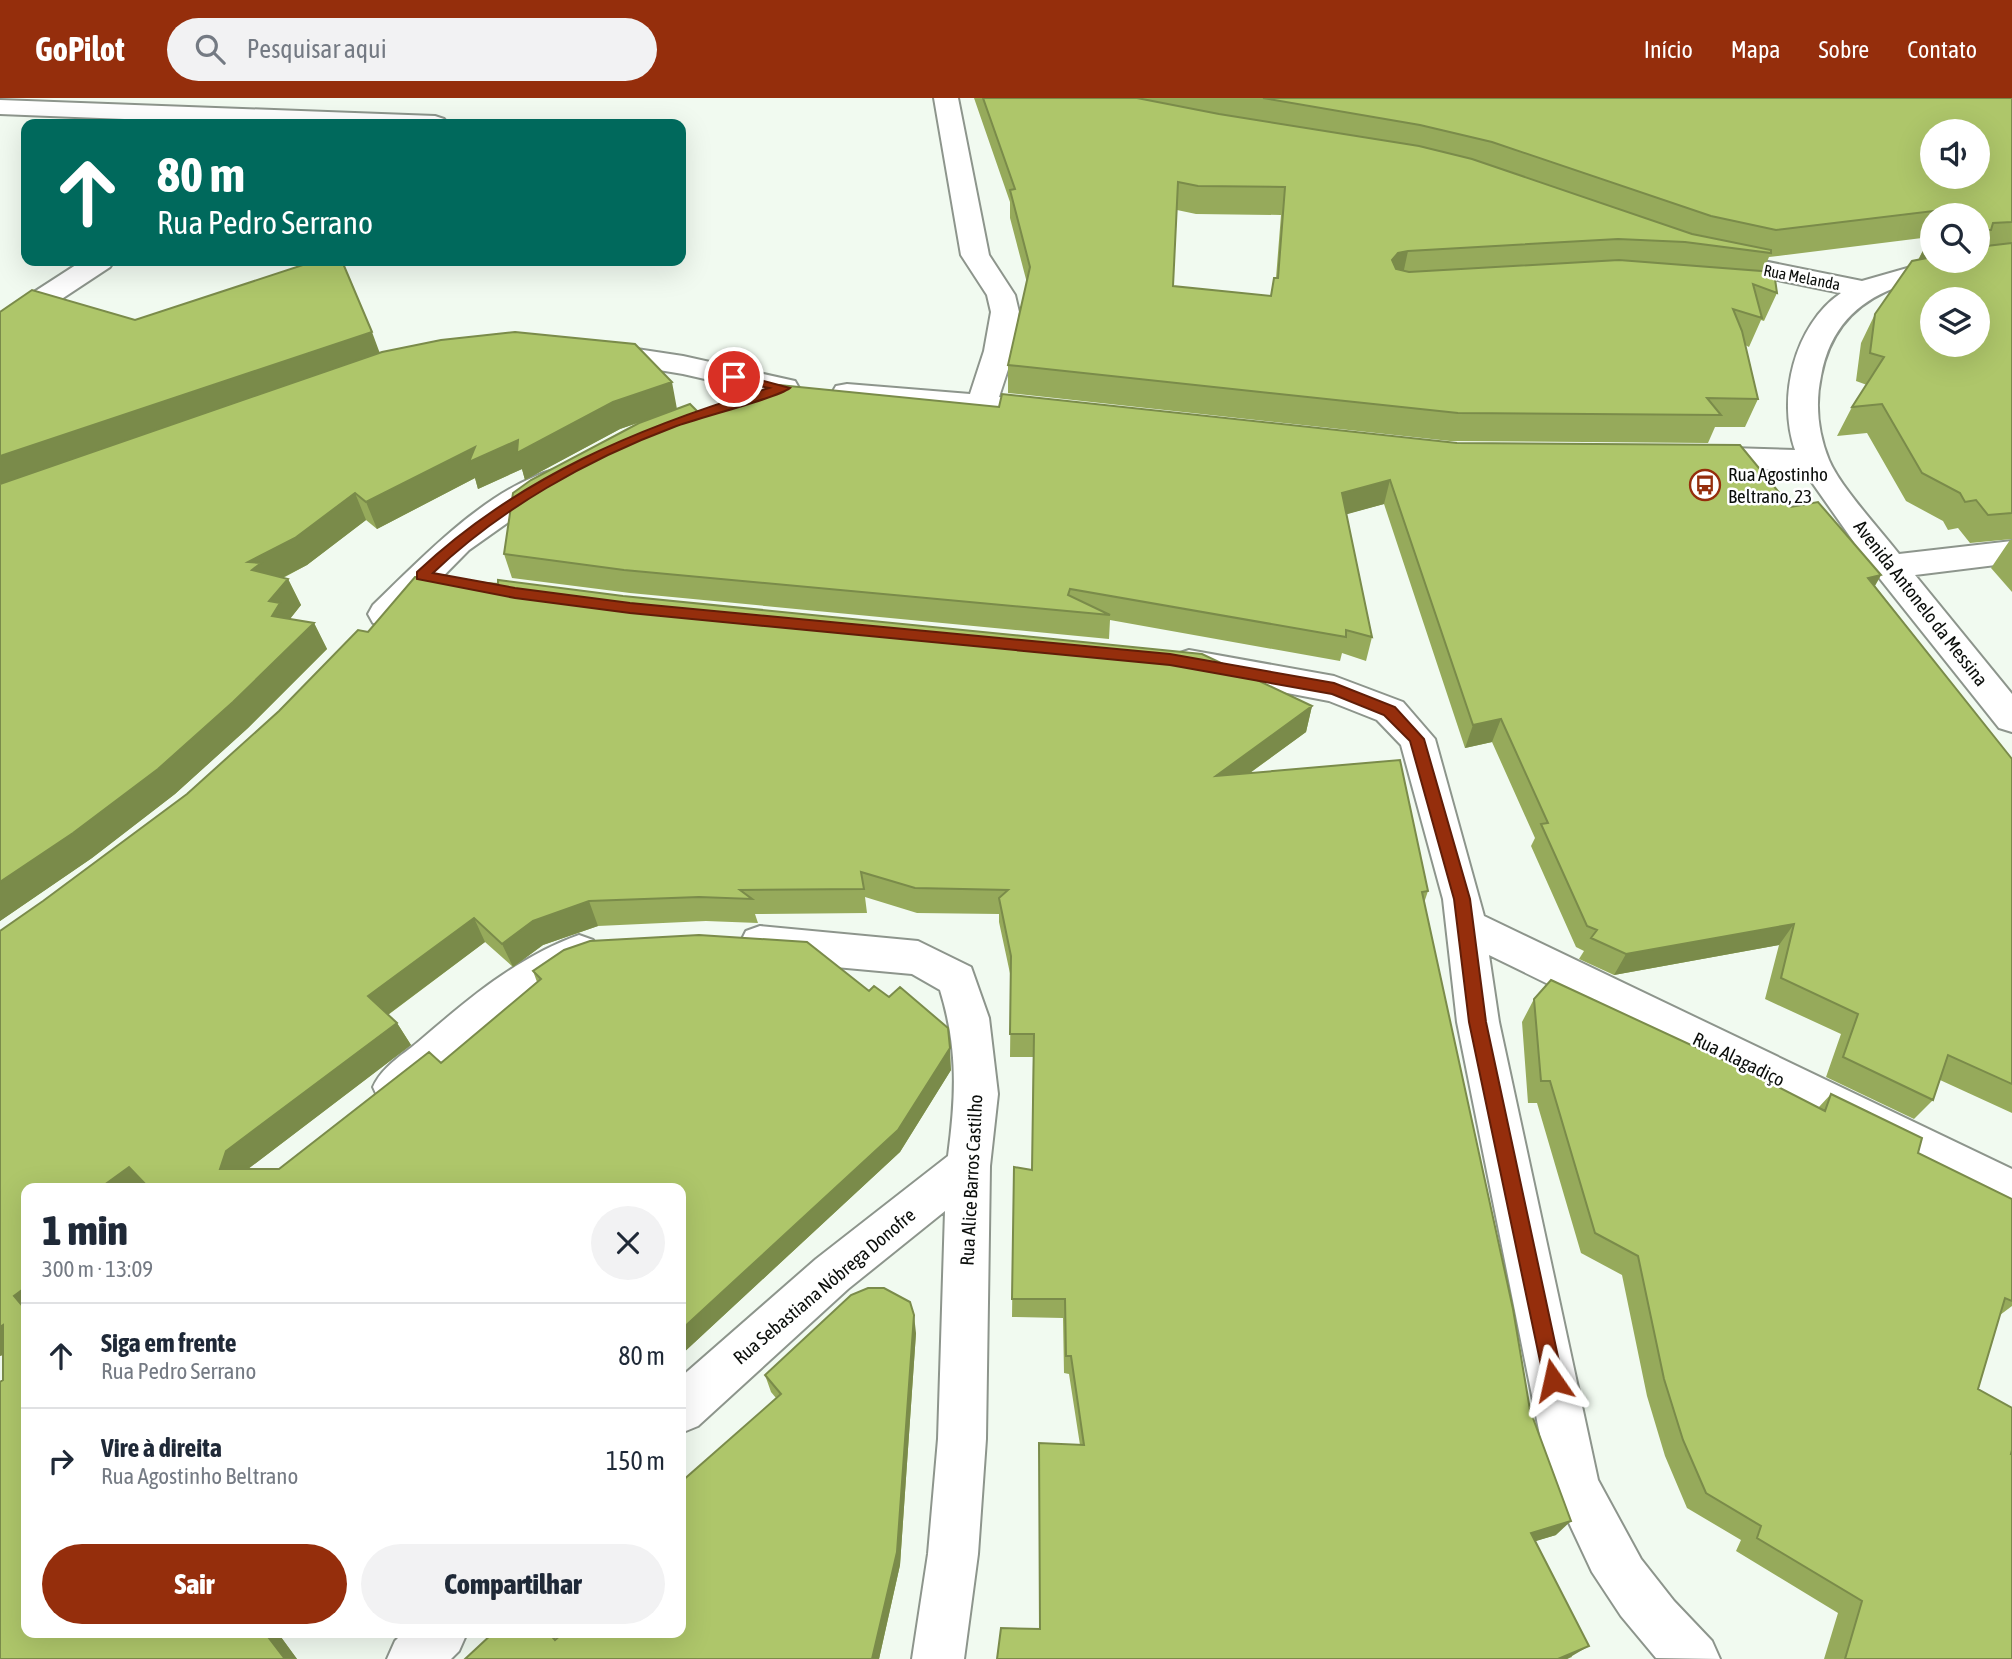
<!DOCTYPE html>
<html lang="pt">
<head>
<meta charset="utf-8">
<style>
  body { margin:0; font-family:"Asap Condensed",sans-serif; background:#f2f2f3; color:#1f2937; height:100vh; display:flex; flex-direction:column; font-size:26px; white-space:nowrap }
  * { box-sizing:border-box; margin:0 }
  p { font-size:23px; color:#747a83 }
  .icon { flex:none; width:38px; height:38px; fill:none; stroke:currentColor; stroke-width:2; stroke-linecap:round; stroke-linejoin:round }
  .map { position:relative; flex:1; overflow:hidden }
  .details { position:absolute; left:21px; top:1085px; width:665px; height:455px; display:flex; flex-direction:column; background:#fff; border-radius:14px; box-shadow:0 7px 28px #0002 }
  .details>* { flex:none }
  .guide { position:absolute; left:21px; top:21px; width:665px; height:147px; border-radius:14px; box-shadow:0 7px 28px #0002; background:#00695c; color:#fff; overflow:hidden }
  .tools { position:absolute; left:1920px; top:21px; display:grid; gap:14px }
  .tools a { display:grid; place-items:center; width:70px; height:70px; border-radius:50%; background:#fff; box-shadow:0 7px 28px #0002; font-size:35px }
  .pin { position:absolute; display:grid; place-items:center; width:60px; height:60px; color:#fff; margin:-30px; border:4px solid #fff; border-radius:50%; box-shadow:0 2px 7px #0007 }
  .me { position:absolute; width:77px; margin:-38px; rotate:349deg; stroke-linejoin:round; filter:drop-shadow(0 0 5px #0008) }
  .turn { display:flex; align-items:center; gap:24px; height:147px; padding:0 21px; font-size:32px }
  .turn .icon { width:91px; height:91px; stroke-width:2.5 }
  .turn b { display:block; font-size:49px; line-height:60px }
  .round { display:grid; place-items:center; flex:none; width:74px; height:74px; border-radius:37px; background:#f2f2f3 }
  .summary { display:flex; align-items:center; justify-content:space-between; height:119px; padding:0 21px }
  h1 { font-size:42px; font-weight:800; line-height:52px }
  .primary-button { display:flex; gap:14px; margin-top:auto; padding:14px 21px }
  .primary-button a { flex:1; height:80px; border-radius:42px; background:#952e0c; color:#fff; font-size:28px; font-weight:800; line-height:80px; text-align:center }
  .primary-button a+a { background:#f2f2f3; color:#1f2937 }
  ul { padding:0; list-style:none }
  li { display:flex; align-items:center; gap:21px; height:105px; padding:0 21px; border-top:2px solid #e0e1e3 }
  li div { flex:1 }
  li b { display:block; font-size:26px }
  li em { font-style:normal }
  header { display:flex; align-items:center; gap:42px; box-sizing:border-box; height:98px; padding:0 35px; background:#952e0c; color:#fff }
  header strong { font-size:33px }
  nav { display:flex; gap:38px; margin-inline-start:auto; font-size:24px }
  .search { width:490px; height:63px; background:#f2f2f3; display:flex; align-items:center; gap:18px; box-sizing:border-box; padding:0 24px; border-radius:38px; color:#747a83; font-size:26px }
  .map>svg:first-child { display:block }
</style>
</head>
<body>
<header>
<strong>GoPilot</strong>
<div class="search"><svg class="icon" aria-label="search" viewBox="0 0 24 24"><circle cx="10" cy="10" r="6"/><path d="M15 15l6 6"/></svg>Pesquisar aqui</div>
<nav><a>Início</a><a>Mapa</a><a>Sobre</a><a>Contato</a></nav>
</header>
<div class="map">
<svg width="2012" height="1561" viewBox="0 0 2012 1561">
  <rect width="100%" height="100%" fill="#f1faf0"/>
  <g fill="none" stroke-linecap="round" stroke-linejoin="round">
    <!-- minor casing -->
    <g stroke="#8d958c" stroke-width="4">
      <path id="minor" d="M 934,0 L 958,0 L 989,157 L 1015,197 L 1019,214 L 1014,253 L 999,299 L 1063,306 L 1067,313 L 1063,320 L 1052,323 L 847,304 L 836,302 L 832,295 L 836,288 L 847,286 L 970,296 L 984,253 L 991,214 L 987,197 L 961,157 Z
        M 0,2 L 435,18 L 444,21 L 448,26 L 249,26 L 0,16 Z
        M 2012,152 L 2012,168 C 1932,178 1839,181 1821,278 C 1815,306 1818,335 1829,362 C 1841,390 1879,430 1899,456 L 2012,443 L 2012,465 L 1915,477 L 2012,596 L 2012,634 L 1999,630 L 1877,477 L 1804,373 L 1698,369 L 1687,366 L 1682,359 L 1687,352 L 1698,349 L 1795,352 C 1777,300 1794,227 1841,195 L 1704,167 L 1700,161 L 1704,155 L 1714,153 L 1862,183 L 1932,163 L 1978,163 L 1978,156 Z
        M 82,163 L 114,163 L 110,169 L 10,235 L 0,238 L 0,216 Z
        M 597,245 L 683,258 L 795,283 L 799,290 L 795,297 L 784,299 L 683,276 L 587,260 L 582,254 L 587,248 Z
        M 557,371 L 568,374 L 573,381 L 568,388 L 537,404 L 469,452 L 397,525 L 385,528 L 373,525 L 368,516 L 373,507 C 423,459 488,389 557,371 Z
        M 1189,552 L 1334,578 L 1403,604 L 1435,641 L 1484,818 L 2012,1071 L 2012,1113 L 1489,857 L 1499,924 L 1598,1382 L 1641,1461 L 1674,1503 L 1712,1543 L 1720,1561 L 1656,1560 L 1621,1518 L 1592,1474 L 1549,1382 L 1457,924 L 1443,801 L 1401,647 L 1377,622 L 1329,603 L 1177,574 L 1172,565 L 1177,556 Z
        M 760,828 L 918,843 L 971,869 L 989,920 L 998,996 L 990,1068 L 986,1341 L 978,1456 L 964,1561 L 912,1561 L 928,1456 L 938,1341 L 945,1113 L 848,1191 L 698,1328 L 681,1335 L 681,1279 L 816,1161 L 948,1058 C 956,998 958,950 940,892 L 912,876 L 760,862 L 746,857 L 740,845 L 746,833 Z
        M 579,837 L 593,842 L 599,854 L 593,866 C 522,897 467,953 409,1002 L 394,1008 L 379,1002 L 373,989 C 382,969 401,958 418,944 C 467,902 517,859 579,837 Z
        M 403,1535 L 467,1535 L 459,1553 L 451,1561 L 387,1561 L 395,1543 Z"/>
    </g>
    <!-- minor -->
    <use href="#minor" fill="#fff" fill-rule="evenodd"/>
  </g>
  <!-- wall -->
  <path fill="#96aa5b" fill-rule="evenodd" d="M 974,0 L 2012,0 L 2012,441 L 1970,445 L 1958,430 L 1948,432 L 1943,423 L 1906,403 L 1867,335 L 1837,338 L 1852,309 L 1867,287 L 1856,283 L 1861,245 L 1875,216 L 1918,162 L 1930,139 L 1769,159 L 1763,173 L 1777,195 L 1764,223 L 1761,222 L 1749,249 L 1745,247 L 1758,301 L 1745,329 L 1715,329 L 1708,345 L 1450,343 L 1008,295 L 1008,267 L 1027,185 L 1010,120 L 1010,104 ZM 1177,112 L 1196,116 L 1281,117 L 1276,180 L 1271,198 L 1173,188 ZM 1932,117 L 1978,117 L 1978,163 L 1932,163 Z
    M 0,214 L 135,222 L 380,255 L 677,311 L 698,314 L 1791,409 L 1881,477 L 1875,488 L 2012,661 L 2012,1015 L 1940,982 L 1933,1002 L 1914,1021 L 1826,979 L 1841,936 L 1765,901 L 1779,847 L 1614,877 L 1579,861 L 1584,853 L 1576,849 L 1531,748 L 1535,740 L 1492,644 L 1465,650 L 1384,406 L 1346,416 L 1372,539 L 1366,563 L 1342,555 L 1340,563 L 1110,522 L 1109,541 L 630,495 L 512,480 L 504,456 L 670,314 L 620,331 L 525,382 L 522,371 L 478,391 L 475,380 L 377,431 L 366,422 L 307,467 L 283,480 L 288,481 L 301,507 L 290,521 L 314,525 L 327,551 L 248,630 L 175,696 L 92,760 L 0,823 Z
    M 2010,442 L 2012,442 L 2012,494 L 1991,470 Z
    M 368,534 L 1312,608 L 1306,634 L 1250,675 L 1428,793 L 1424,805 L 1556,1437 L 1535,1443 L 1572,1559 L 1567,1561 L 997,1561 L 1039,1531 L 1039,1345 L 1080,1347 L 1069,1276 L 1064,1275 L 1063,1220 L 1012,1219 L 1014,1069 L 1032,1072 L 1033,959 L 1010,959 L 1011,880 L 999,824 L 999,816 L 917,815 L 865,799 L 867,815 L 755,816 L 758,825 L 706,823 L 598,828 L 543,847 L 513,869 L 485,844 L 388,917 L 397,925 L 411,947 L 248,1071 L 279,1071 L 441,965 L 537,884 L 533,873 L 951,972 L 900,1054 L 681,1257 L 681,1090 L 26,1090 L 26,1535 L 278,1535 L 297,1561 L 0,1561 L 3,1282 L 3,1257 L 0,1258 L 0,833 L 43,803 L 187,696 Z
    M 1534,901 L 1818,1010 L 1831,996 L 1918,1055 L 2012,1101 L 2012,1208 L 2000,1217 L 1978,1291 L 2011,1356 L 2012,1561 L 1824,1561 L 1838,1515 L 1736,1453 L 1741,1442 L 1687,1410 L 1665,1358 L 1647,1298 L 1622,1177 L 1581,1155 L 1537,1005 L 1528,1005 L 1522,924 Z
    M 916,1235 L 900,1467 L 879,1561 L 465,1561 L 557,1541 L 681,1535 L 776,1300 L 771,1294 L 765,1277 Z"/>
  <!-- shaded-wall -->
  <path fill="#7a8b4a" d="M 1932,136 L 1932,160 L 1917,165 L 1931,136 Z
    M 1408,153 L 1402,181 L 1392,162 L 1398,155 Z
    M 372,234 L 382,261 L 0,391 L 0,358 Z
    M 672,284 L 677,311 L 620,331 L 525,382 L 522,371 L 478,391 L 475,380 L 377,431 L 366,404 L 475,349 L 518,342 L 613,304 Z
    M 1390,382 L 1384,406 L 1337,419 L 1342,395 Z
    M 355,395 L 366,422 L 307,467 L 272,485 L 266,499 L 248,464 Z
    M 1881,477 L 1867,501 L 1868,480 Z
    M 288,481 L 301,507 L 289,522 L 272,518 L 269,503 Z
    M 314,525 L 327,551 L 248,630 L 175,696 L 92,760 L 0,823 L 0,784 Z
    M 1312,608 L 1306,634 L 1211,703 L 1216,678 Z
    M 1501,621 L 1492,644 L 1465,650 L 1473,627 Z
    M 589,803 L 598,828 L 543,847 L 513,869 L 502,846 L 533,823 Z
    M 474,820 L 485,844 L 382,921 L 368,898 Z
    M 1794,826 L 1779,847 L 1614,877 L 1626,856 Z
    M 397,925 L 411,947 L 244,1074 L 220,1071 L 226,1053 Z
    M 950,950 L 951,972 L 900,1054 L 681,1257 L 681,1232 Z
    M 129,1069 L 149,1090 L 100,1090 Z
    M 26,1189 L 26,1212 L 14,1198 Z
    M 914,1217 L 916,1235 L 900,1467 L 879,1561 L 872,1561 Z
    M 3,1227 L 26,1246 L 0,1258 L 0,1229 Z
    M 1571,1423 L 1556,1437 L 1517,1449 L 1531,1435 Z
    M 265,1535 L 278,1535 L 297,1561 L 285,1561 Z
    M 1589,1548 L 1567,1561 L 1558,1561 Z"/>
  <!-- building -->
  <path fill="#aec66a" stroke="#7a8b4a" stroke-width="2" fill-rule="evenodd" d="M 983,0 L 1137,0 L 1219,16 L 1419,48 L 1472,61 L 1692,136 L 1771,152 L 1771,155 L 1685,144 L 1618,141 L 1408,153 L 1398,155 L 1392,162 L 1396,171 L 1409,174 L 1619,162 L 1774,174 L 1777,195 L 1753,186 L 1762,220 L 1733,211 L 1742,233 L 1758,301 L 1707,300 L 1721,317 L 1458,315 L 1008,267 L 1030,169 L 1010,92 L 1015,91 ZM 1178,84 L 1198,88 L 1285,89 L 1278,180 L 1274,180 L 1271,198 L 1173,188 Z
    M 1263,0 L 2012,0 L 2012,124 L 1993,125 L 1991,132 L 1978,132 L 1978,117 L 1945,117 L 1950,111 L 1776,132 L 1711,118 L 1492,44 L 1420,27 ZM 1932,33 L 1978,33 L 1978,79 L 1932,79 Z
    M 2012,145 L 2012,415 L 1988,417 L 1976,402 L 1965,404 L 1960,395 L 1922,375 L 1882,306 L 1852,309 L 1884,259 L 1870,255 L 1875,216 L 1912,163 L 1932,159 L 1932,163 L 1978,163 L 1978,149 ZM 1932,201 L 1978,201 L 1978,247 L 1932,247 Z
    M 315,163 L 342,163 L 372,234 L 0,358 L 0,214 L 32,192 L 135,222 Z
    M 515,234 L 635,246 L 672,284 L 613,304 L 517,355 L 518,342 L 469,364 L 475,349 L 366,404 L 355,395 L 295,440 L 248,464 L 261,465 L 252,472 L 288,481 L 269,503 L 280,505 L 272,518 L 314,525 L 233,604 L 158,671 L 73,735 L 0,784 L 0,386 L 382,254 L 441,242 Z
    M 779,287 L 999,309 L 1002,296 L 1457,345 L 1740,347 L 1791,409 L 1818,404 L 1881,477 L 1868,480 L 2012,661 L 2012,986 L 1948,957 L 1933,1002 L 1843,959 L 1858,916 L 1781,880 L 1794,826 L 1626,856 L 1591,840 L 1597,832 L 1587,828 L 1541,726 L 1548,725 L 1501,621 L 1473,627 L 1390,382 L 1342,395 L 1372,539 L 1346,532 L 1346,539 L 1070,491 L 1068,497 L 1110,517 L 624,472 L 504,456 L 513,395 L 531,382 L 639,325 L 690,306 L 698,314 Z
    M 415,479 L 498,486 L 498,482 L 623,498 L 1202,556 L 1312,608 L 1216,678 L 1400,662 L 1428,793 L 1422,794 L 1513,1211 L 1530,1312 L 1571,1423 L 1531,1435 L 1589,1548 L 1558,1561 L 997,1561 L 1001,1530 L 1040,1531 L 1039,1345 L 1084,1347 L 1071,1258 L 1066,1258 L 1065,1201 L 1012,1201 L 1014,1069 L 1032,1072 L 1034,936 L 1010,936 L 1011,858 L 999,800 L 1008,792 L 915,790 L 861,774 L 864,791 L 740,792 L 752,801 L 699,799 L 589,803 L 533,823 L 502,846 L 474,820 L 368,898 L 397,925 L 226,1053 L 220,1071 L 279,1071 L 429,954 L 441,965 L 541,881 L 533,873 L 564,852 L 590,843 L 699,837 L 807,844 L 869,893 L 874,888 L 889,899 L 900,889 L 948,930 L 950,950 L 898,1032 L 681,1232 L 681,1090 L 149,1090 L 129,1069 L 100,1090 L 26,1090 L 26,1189 L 14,1198 L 26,1212 L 26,1535 L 265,1535 L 285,1561 L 0,1561 L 0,1284 L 3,1282 L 3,1227 L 0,1229 L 0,833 L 43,803 L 187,696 L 279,613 L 358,532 L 368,534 Z
    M 1551,882 L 1747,973 L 1825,1013 L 1831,996 L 1922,1040 L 1918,1055 L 2012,1101 L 2012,1203 L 2005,1200 L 1978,1291 L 2012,1310 L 2012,1352 L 2011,1356 L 2012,1356 L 2012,1561 L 1845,1561 L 1862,1503 L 1757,1440 L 1761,1428 L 1706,1395 L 1683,1342 L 1664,1281 L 1638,1158 L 1595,1135 L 1550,983 L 1541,983 L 1534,901 Z
    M 868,1190 L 884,1190 L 910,1204 L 914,1217 L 897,1454 L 872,1561 L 465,1561 L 493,1535 L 549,1535 L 555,1542 L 563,1535 L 681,1535 L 681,1384 L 781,1296 L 765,1277 L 851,1197 Z"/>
  <!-- route -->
  <path fill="#952e0c" stroke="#611e08" stroke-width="2" d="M 734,275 L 790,290 C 778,300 697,320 674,329 C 588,361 500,411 433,475 L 515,490 L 630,505 L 1170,556 L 1334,585 L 1395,609 L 1424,641 L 1470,801 L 1486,924 L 1563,1282 L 1560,1289 L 1553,1291 L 1546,1289 L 1544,1282 L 1469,924 L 1454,801 L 1410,643 L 1384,617 L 1332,596 L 1170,567 L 630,515 L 515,500 L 417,481 L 417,474 C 518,379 639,329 769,290 L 729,281 L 728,279 Z"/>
  <!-- icons -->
  <defs>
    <g id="bus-ring" transform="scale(1.575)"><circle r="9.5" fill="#fff" stroke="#952e0c" stroke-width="1.5"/><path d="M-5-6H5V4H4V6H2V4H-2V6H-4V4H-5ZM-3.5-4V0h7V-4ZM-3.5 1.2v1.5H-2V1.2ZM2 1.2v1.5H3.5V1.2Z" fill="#952e0c"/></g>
  </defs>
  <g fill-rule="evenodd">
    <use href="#bus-ring" x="1705" y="387"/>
  </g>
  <g text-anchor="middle" stroke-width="5" stroke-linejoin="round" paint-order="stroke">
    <!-- far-street labels -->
    <g font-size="16" fill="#0b0e0b" stroke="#fff">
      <text transform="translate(1802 179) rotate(11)" y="6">Rua Melanda</text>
    </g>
    <!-- poi labels -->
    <g font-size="19" fill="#0b0e0b" stroke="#fff" text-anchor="start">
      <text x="1728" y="383">Rua Agostinho<tspan x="1728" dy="22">Beltrano, 23</tspan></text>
    </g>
    <!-- street labels -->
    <g font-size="19" fill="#0b0e0b" stroke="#fff">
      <text transform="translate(1921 505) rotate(52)" y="7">Avenida Antonelo da Messina</text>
      <text transform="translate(1739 961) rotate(26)" y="7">Rua Alagadiço</text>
      <text transform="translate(971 1082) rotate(-87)" y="7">Rua Alice Barros Castilho</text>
      <text transform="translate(824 1188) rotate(-40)" y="7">Rua Sebastiana Nóbrega Donofre</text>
    </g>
  </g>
</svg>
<div class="tools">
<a><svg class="icon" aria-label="sound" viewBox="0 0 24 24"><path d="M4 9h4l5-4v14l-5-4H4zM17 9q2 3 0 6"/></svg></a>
<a><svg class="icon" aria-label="search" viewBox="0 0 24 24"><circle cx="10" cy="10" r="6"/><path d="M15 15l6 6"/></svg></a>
<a><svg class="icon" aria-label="layers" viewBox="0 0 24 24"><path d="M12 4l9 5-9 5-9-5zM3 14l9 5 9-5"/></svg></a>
</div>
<div class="pin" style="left:734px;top:279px;background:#d93025"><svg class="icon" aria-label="arrive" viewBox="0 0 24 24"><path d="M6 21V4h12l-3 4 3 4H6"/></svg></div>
<svg class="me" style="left:1553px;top:1282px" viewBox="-20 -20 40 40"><path d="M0-17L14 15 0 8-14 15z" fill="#952e0c" stroke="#fff" stroke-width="4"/></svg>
<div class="guide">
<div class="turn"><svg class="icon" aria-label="ahead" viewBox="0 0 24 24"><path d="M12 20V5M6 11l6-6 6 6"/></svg><div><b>80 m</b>Rua Pedro Serrano</div></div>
</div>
<section class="details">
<div class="summary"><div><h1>1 min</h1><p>300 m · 13:09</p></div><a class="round"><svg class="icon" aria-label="close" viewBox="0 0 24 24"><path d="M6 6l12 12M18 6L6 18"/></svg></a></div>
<ul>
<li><svg class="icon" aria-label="ahead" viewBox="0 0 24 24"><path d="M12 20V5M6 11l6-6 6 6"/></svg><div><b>Siga em frente</b><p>Rua Pedro Serrano</p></div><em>80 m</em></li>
<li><svg class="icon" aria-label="right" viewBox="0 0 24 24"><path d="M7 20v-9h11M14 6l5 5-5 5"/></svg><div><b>Vire à direita</b><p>Rua Agostinho Beltrano</p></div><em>150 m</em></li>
</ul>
<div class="primary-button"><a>Sair</a><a>Compartilhar</a></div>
</section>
</div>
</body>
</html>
